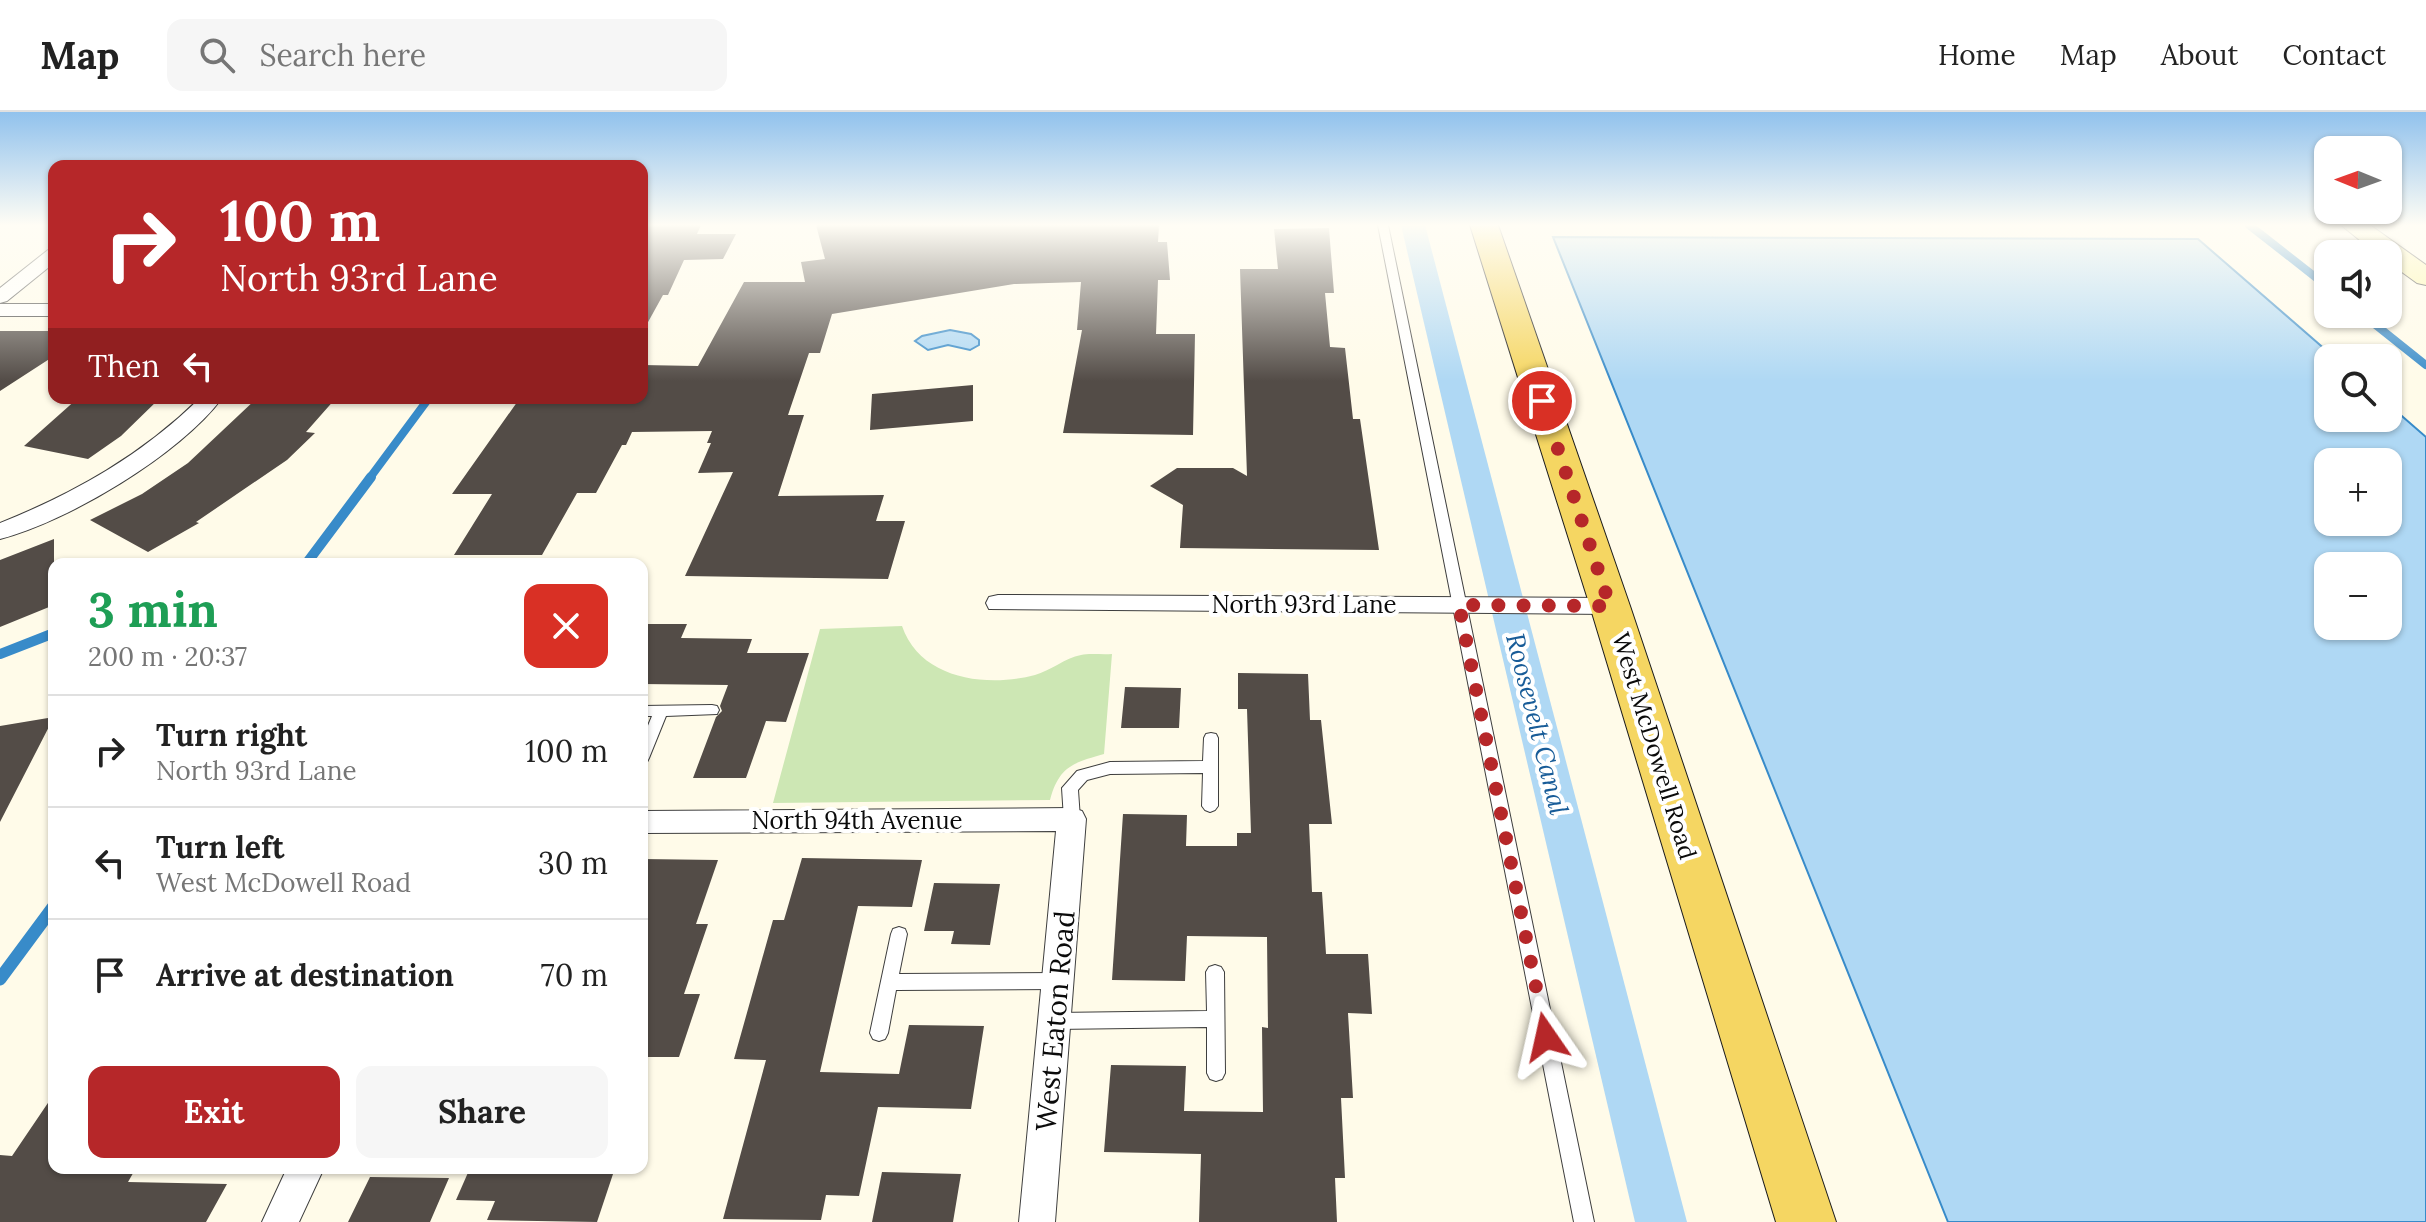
<!DOCTYPE html>
<html lang="en">
<head>
<meta charset="utf-8">
<style>
  body { margin:0; font-family:Lora,serif; background:#f6f6f6; color:#222; height:100vh; display:flex; flex-direction:column; font-size:30px; white-space:nowrap }
  * { box-sizing:border-box; margin:0 }
  p { font-size:26px; color:#767676 }
  .icon { flex:none; width:44px; height:44px; fill:none; stroke:currentColor; stroke-width:2; stroke-linecap:round; stroke-linejoin:round }
  .map { position:relative; flex:1; overflow:hidden }
  .panel { position:absolute; left:48px; top:446px; width:600px; height:616px; display:flex; flex-direction:column; background:#fff; border-radius:16px; box-shadow:0 2px 6px #0004 }
  .panel>* { flex:none }
  .banner { position:absolute; left:48px; top:48px; width:600px; height:244px; border-radius:16px; box-shadow:0 2px 6px #0004; background:#b62729; color:#fff; overflow:hidden }
  .needle { width:52px; rotate:271deg }
  .fabs { position:absolute; left:2314px; top:24px; display:grid; gap:16px }
  .fabs a { display:grid; place-items:center; width:88px; height:88px; border-radius:16px; background:#fff; box-shadow:0 2px 6px #0004; font-size:40px }
  .pin { position:absolute; display:grid; place-items:center; width:68px; height:68px; color:#fff; margin:-34px; border:4px solid #fff; border-radius:50%; box-shadow:0 2px 8px #0007 }
  .me { position:absolute; width:88px; margin:-44px; rotate:349deg; stroke-linejoin:round; filter:drop-shadow(0 0 6px #0008) }
  .turn { display:flex; align-items:center; gap:28px; height:168px; padding:0 40px; font-size:36px }
  .turn .icon { width:104px; height:104px; stroke-width:2.5 }
  .turn b { display:block; font-size:56px; line-height:68px }
  .then { display:flex; align-items:center; height:76px; padding:0 40px; background:#0003; gap:16px; font-size:30px }
  .round { display:grid; place-items:center; flex:none; width:84px; height:84px; border-radius:16px; background:#f6f6f6 }
  .head { display:flex; align-items:center; justify-content:space-between; height:136px; padding:0 40px }
  h1 { font-size:48px; font-weight:800; line-height:60px; color:#1e9e55 }
  .primary-button { display:flex; gap:16px; margin-top:auto; padding:16px 40px }
  .primary-button a { flex:1; height:92px; border-radius:16px; background:#b62729; color:#fff; font-size:32px; font-weight:800; line-height:92px; text-align:center }
  .primary-button a+a { background:#f6f6f6; color:#222 }
  ul { padding:0; list-style:none }
  li { display:flex; align-items:center; gap:24px; height:112px; padding:0 40px; border-top:2px solid #e0e0e0 }
  li div { flex:1 }
  li b { display:block; font-size:30px }
  li em { font-style:normal }
  header { display:flex; align-items:center; gap:48px; box-sizing:border-box; height:112px; padding:0 40px; background:#fff; border-bottom:2px solid #e0e0e0 }
  header strong { font-size:38px }
  nav { display:flex; gap:44px; margin-inline-start:auto; font-size:28px }
  .search { width:560px; height:72px; background:#f6f6f6; display:flex; align-items:center; gap:20px; box-sizing:border-box; padding:0 28px; border-radius:16px; color:#767676; font-size:30px }
  .map>svg:first-child { display:block }
</style>
</head>
<body>
<header>
<strong>Map</strong>
<div class="search"><svg class="icon" aria-label="search" viewBox="0 0 24 24"><circle cx="10" cy="10" r="6"/><path d="M15 15l6 6"/></svg>Search here</div>
<nav><a>Home</a><a>Map</a><a>About</a><a>Contact</a></nav>
</header>
<div class="map">
<svg width="2426" height="1110" viewBox="0 0 2426 1110">
  <rect width="100%" height="100%" fill="#fffbe9"/>
  <!-- green -->
  <path fill="#cde7b4" d="M 902,514 C 920,567 986,576 1035,563 C 1050,559 1065,546 1081,543 C 1090,541 1102,543 1112,542 L 1104,642 C 1072,651 1059,655 1050,688 L 773,691 L 820,517 Z"/>
  <!-- water -->
  <path fill="#afd8f4" stroke="#388bc9" stroke-width="2" fill-rule="evenodd" d="M 1553,125 L 2198,127 L 2335,246 L 2328,246 L 2328,306 L 2388,306 L 2388,292 L 2426,325 L 2426,1110 L 1948,1110 ZM 2328,350 L 2388,350 L 2388,410 L 2328,410 ZM 2328,454 L 2388,454 L 2388,514 L 2328,514 Z
    M 950,218 L 971,222 L 979,228 L 979,233 L 970,238 L 948,233 L 928,238 L 915,229 L 922,224 Z"/>
  <g fill="none" stroke-linecap="round" stroke-linejoin="round">
    <!-- stream-far2 -->
    <path stroke="#388bc9" stroke-width="8" d="M 2249,113 L 2328,175
      M 2362,202 L 2426,253
      M 369,367 L 429,286"/>
    <!-- stream-far1 -->
    <path stroke="#388bc9" stroke-width="10" d="M 306,452 L 371,365
      M 0,542 L 54,521"/>
    <!-- stream -->
    <path stroke="#388bc9" stroke-width="13" d="M 0,867 L 54,794"/>
    <!-- canal -->
    <path fill="#afd8f4" fill-rule="evenodd" d="M 1401,113 L 1425,113 L 1687,1110 L 1635,1110 Z"/>
  </g>
  <!-- building -->
  <path fill="#534c47" d="M 642,113 L 701,113 L 697,122 L 736,122 L 723,147 L 684,148 L 668,183 L 663,183 L 642,221 Z
    M 816,113 L 1159,113 L 1158,130 L 1167,130 L 1170,168 L 1158,168 L 1156,222 L 1195,222 L 1193,323 L 1063,321 L 1082,218 L 1077,218 L 1081,170 L 1014,172 L 832,202 L 820,241 L 809,241 L 788,303 L 804,303 L 778,384 L 884,383 L 876,409 L 905,409 L 888,467 L 685,464 L 733,360 L 698,361 L 711,331 L 707,331 L 712,319 L 632,320 L 626,333 L 622,333 L 596,381 L 577,381 L 542,443 L 454,443 L 492,382 L 452,382 L 520,286 L 642,286 L 642,253 L 698,254 L 744,170 L 805,170 L 801,150 L 825,147 Z
    M 1329,116 L 1334,181 L 1325,181 L 1330,235 L 1345,236 L 1353,307 L 1360,307 L 1379,438 L 1180,436 L 1183,393 L 1150,374 L 1177,356 L 1233,356 L 1247,364 L 1240,157 L 1278,157 L 1274,117 Z
    M 0,219 L 54,219 L 54,244 L 0,279 Z
    M 973,273 L 973,309 L 870,318 L 872,282 Z
    M 78,286 L 160,286 L 121,324 L 88,347 L 24,334 Z
    M 257,286 L 336,286 L 306,320 L 315,321 L 287,348 L 196,410 L 199,411 L 148,440 L 90,408 L 142,382 L 188,351 Z
    M 54,427 L 54,493 L 0,515 L 0,448 Z
    M 642,512 L 687,512 L 681,526 L 752,527 L 747,541 L 809,541 L 786,610 L 766,609 L 746,666 L 693,666 L 716,605 L 722,599 L 720,594 L 728,573 L 642,572 Z
    M 1238,561 L 1308,562 L 1310,608 L 1321,608 L 1332,712 L 1309,712 L 1312,780 L 1322,780 L 1326,842 L 1368,842 L 1372,902 L 1348,901 L 1353,986 L 1341,986 L 1345,1066 L 1335,1066 L 1337,1110 L 1199,1110 L 1201,1042 L 1104,1040 L 1111,953 L 1186,954 L 1184,999 L 1263,1000 L 1262,915 L 1268,916 L 1267,825 L 1187,824 L 1185,869 L 1112,868 L 1123,702 L 1187,703 L 1186,734 L 1237,734 L 1237,721 L 1251,721 L 1247,597 L 1238,597 Z
    M 1125,575 L 1181,576 L 1179,616 L 1121,616 Z
    M 54,605 L 0,710 L 0,614 Z
    M 802,746 L 922,748 L 912,795 L 858,794 L 820,960 L 899,962 L 909,913 L 984,914 L 971,997 L 878,995 L 859,1084 L 826,1083 L 821,1108 L 723,1107 L 766,948 L 734,947 L 773,808 L 784,808 Z
    M 642,747 L 718,748 L 696,812 L 708,812 L 684,882 L 700,882 L 679,945 L 642,945 Z
    M 934,771 L 1000,772 L 990,833 L 951,832 L 954,819 L 924,819 Z
    M 54,982 L 54,1056 L 136,1056 L 128,1070 L 227,1072 L 206,1110 L 0,1110 L 0,1043 L 12,1044 Z
    M 470,1056 L 615,1056 L 597,1110 L 487,1108 L 495,1089 L 456,1088 Z
    M 882,1060 L 961,1062 L 953,1110 L 872,1110 Z
    M 370,1065 L 449,1066 L 430,1110 L 348,1110 Z"/>
  <g fill="none" stroke-linecap="round" stroke-linejoin="round">
    <!-- lane casing -->
    <g stroke="#3e3e3e" stroke-width="2">
      <path id="lane" d="M 1378,113 L 1388,113 L 1594,1110 L 1574,1110 Z
        M 712,593 L 717,594 L 719,598 L 717,602 L 666,604 L 649,646 L 647,650 L 642,652 L 642,628 L 652,604 L 642,604 L 642,594 Z
        M 1211,621 L 1216,622 L 1218,626 L 1218,694 L 1215,698 L 1210,700 L 1205,698 L 1202,694 L 1203,661 L 1110,662 L 1087,668 L 1078,678 L 1080,707 L 1078,711 L 1072,713 L 1066,711 L 1064,707 L 1062,676 L 1077,659 L 1110,650 L 1203,649 L 1204,626 L 1206,622 Z
        M 899,815 L 905,817 L 907,822 L 899,862 L 1058,861 L 1064,864 L 1067,869 L 1064,874 L 1058,877 L 896,878 L 888,921 L 885,927 L 879,929 L 873,927 L 870,921 L 891,822 L 893,817 Z
        M 1215,853 L 1221,855 L 1224,860 L 1225,961 L 1222,967 L 1216,969 L 1210,967 L 1207,961 L 1207,915 L 1055,917 L 1049,915 L 1046,909 L 1049,903 L 1055,901 L 1207,899 L 1206,860 L 1209,855 Z"/>
    </g>
    <!-- street casing -->
    <g stroke="#3e3e3e" stroke-width="2">
      <path id="street" d="M 54,137 L 54,151 L 7,189 L 0,191 L 0,176 L 48,138 Z
        M 0,192 L 54,192 L 54,204 L 0,204 Z
        M 200,286 L 222,286 C 181,342 67,410 0,427 L 0,411 C 75,381 142,343 200,286 Z
        M 998,483 L 1610,486 L 1619,488 L 1622,494 L 1619,500 L 1610,502 L 989,497 L 986,491 L 989,485 Z
        M 1072,696 L 1082,699 L 1086,707 L 1055,1110 L 1019,1110 L 1056,719 L 642,721 L 642,699 Z
        M 287,1056 L 324,1056 L 299,1110 L 262,1110 Z"/>
    </g>
    <!-- secondary casing -->
    <g stroke="#2d2d2d" stroke-width="2">
      <path id="secondary" d="M 2341,113 L 2370,113 L 2426,153 L 2426,173 L 2417,171 L 2388,150 L 2388,142 L 2377,142 Z"/>
    </g>
    <!-- primary casing -->
    <g stroke="#1c1c1c" stroke-width="2">
      <path id="primary" d="M 1470,113 L 1498,113 L 1630,494 L 1836,1110 L 1776,1110 L 1590,494 Z"/>
    </g>
    <!-- lane -->
    <use href="#lane" fill="#fff" fill-rule="evenodd"/>
    <!-- street -->
    <use href="#street" fill="#fff" fill-rule="evenodd"/>
    <!-- secondary -->
    <use href="#secondary" fill="#fdf6a5" fill-rule="evenodd"/>
    <!-- primary -->
    <use href="#primary" fill="#f5d662" fill-rule="evenodd"/>
  </g>
  <!-- sky -->
  <linearGradient id="sky" x2="0" y2="1"><stop stop-color="#91c2ed"/><stop offset="0.42" stop-color="#fffdf5"/><stop offset="1" stop-color="#fffdf5" stop-opacity="0"/></linearGradient>
  <rect width="2426" height="269" fill="url(#sky)"/>
  <g fill="none" stroke-linecap="round" stroke-linejoin="round">
    <!-- route -->
    <path stroke="#b62729" stroke-width="14" stroke-dasharray="0 25.2" d="M 1542,289 L 1610,494 L 1459,493 L 1546,925"/>
  </g>
  <g text-anchor="middle" stroke-width="8" stroke-linejoin="round" paint-order="stroke">
    <!-- street labels -->
    <g font-size="24" fill="#0b0b0b" stroke="#fff">
      <text x="1304" y="501">North 93rd Lane</text>
      <text transform="translate(1654 634) rotate(73)" y="8">West McDowell Road</text>
      <text x="857" y="717">North 94th Avenue</text>
    </g>
    <!-- water labels -->
    <g font-size="26" font-style="italic" fill="#185c98" stroke="#fff">
      <text transform="translate(1537 612) rotate(76)" y="9">Roosevelt Canal</text>
    </g>
    <!-- near-street labels -->
    <g font-size="28" fill="#0b0b0b" stroke="#fff">
      <text transform="translate(1055 909) rotate(-85)" y="10">West Eaton Road</text>
    </g>
  </g>
</svg>
<div class="fabs">
<a><svg class="needle" viewBox="-14 -14 28 28"><path d="M0-13l5 13h-10z" fill="#e53935"/><path d="M0 13l5-13h-10z" fill="#767676"/></svg></a>
<a><svg class="icon" aria-label="sound" viewBox="0 0 24 24"><path d="M4 9h4l5-4v14l-5-4H4zM17 9q2 3 0 6"/></svg></a>
<a><svg class="icon" aria-label="search" viewBox="0 0 24 24"><circle cx="10" cy="10" r="6"/><path d="M15 15l6 6"/></svg></a>
<a>+</a>
<a>−</a>
</div>
<div class="pin" style="left:1542px;top:289px;background:#d93025"><svg class="icon" aria-label="arrive" viewBox="0 0 24 24"><path d="M6 21V4h12l-3 4 3 4H6"/></svg></div>
<svg class="me" style="left:1546px;top:925px" viewBox="-20 -20 40 40"><path d="M0-17L14 15 0 8-14 15z" fill="#b62729" stroke="#fff" stroke-width="4"/></svg>
<div class="banner">
<div class="turn"><svg class="icon" aria-label="right" viewBox="0 0 24 24"><path d="M7 20v-9h11M14 6l5 5-5 5"/></svg><div><b>100 m</b>North 93rd Lane</div></div>
<div class="then">Then<svg class="icon" aria-label="left" viewBox="0 0 24 24"><path d="M17 20v-9H6M10 6l-5 5 5 5"/></svg></div>
</div>
<section class="panel">
<div class="head"><div><h1>3 min</h1><p>200 m · 20:37</p></div><a class="round" style="background:#d93025;color:#fff"><svg class="icon" aria-label="close" viewBox="0 0 24 24"><path d="M6 6l12 12M18 6L6 18"/></svg></a></div>
<ul>
<li><svg class="icon" aria-label="right" viewBox="0 0 24 24"><path d="M7 20v-9h11M14 6l5 5-5 5"/></svg><div><b>Turn right</b><p>North 93rd Lane</p></div><em>100 m</em></li>
<li><svg class="icon" aria-label="left" viewBox="0 0 24 24"><path d="M17 20v-9H6M10 6l-5 5 5 5"/></svg><div><b>Turn left</b><p>West McDowell Road</p></div><em>30 m</em></li>
<li><svg class="icon" aria-label="arrive" viewBox="0 0 24 24"><path d="M6 21V4h12l-3 4 3 4H6"/></svg><div><b>Arrive at destination</b></div><em>70 m</em></li>
</ul>
<div class="primary-button"><a>Exit</a><a>Share</a></div>
</section>
</div>
</body>
</html>
